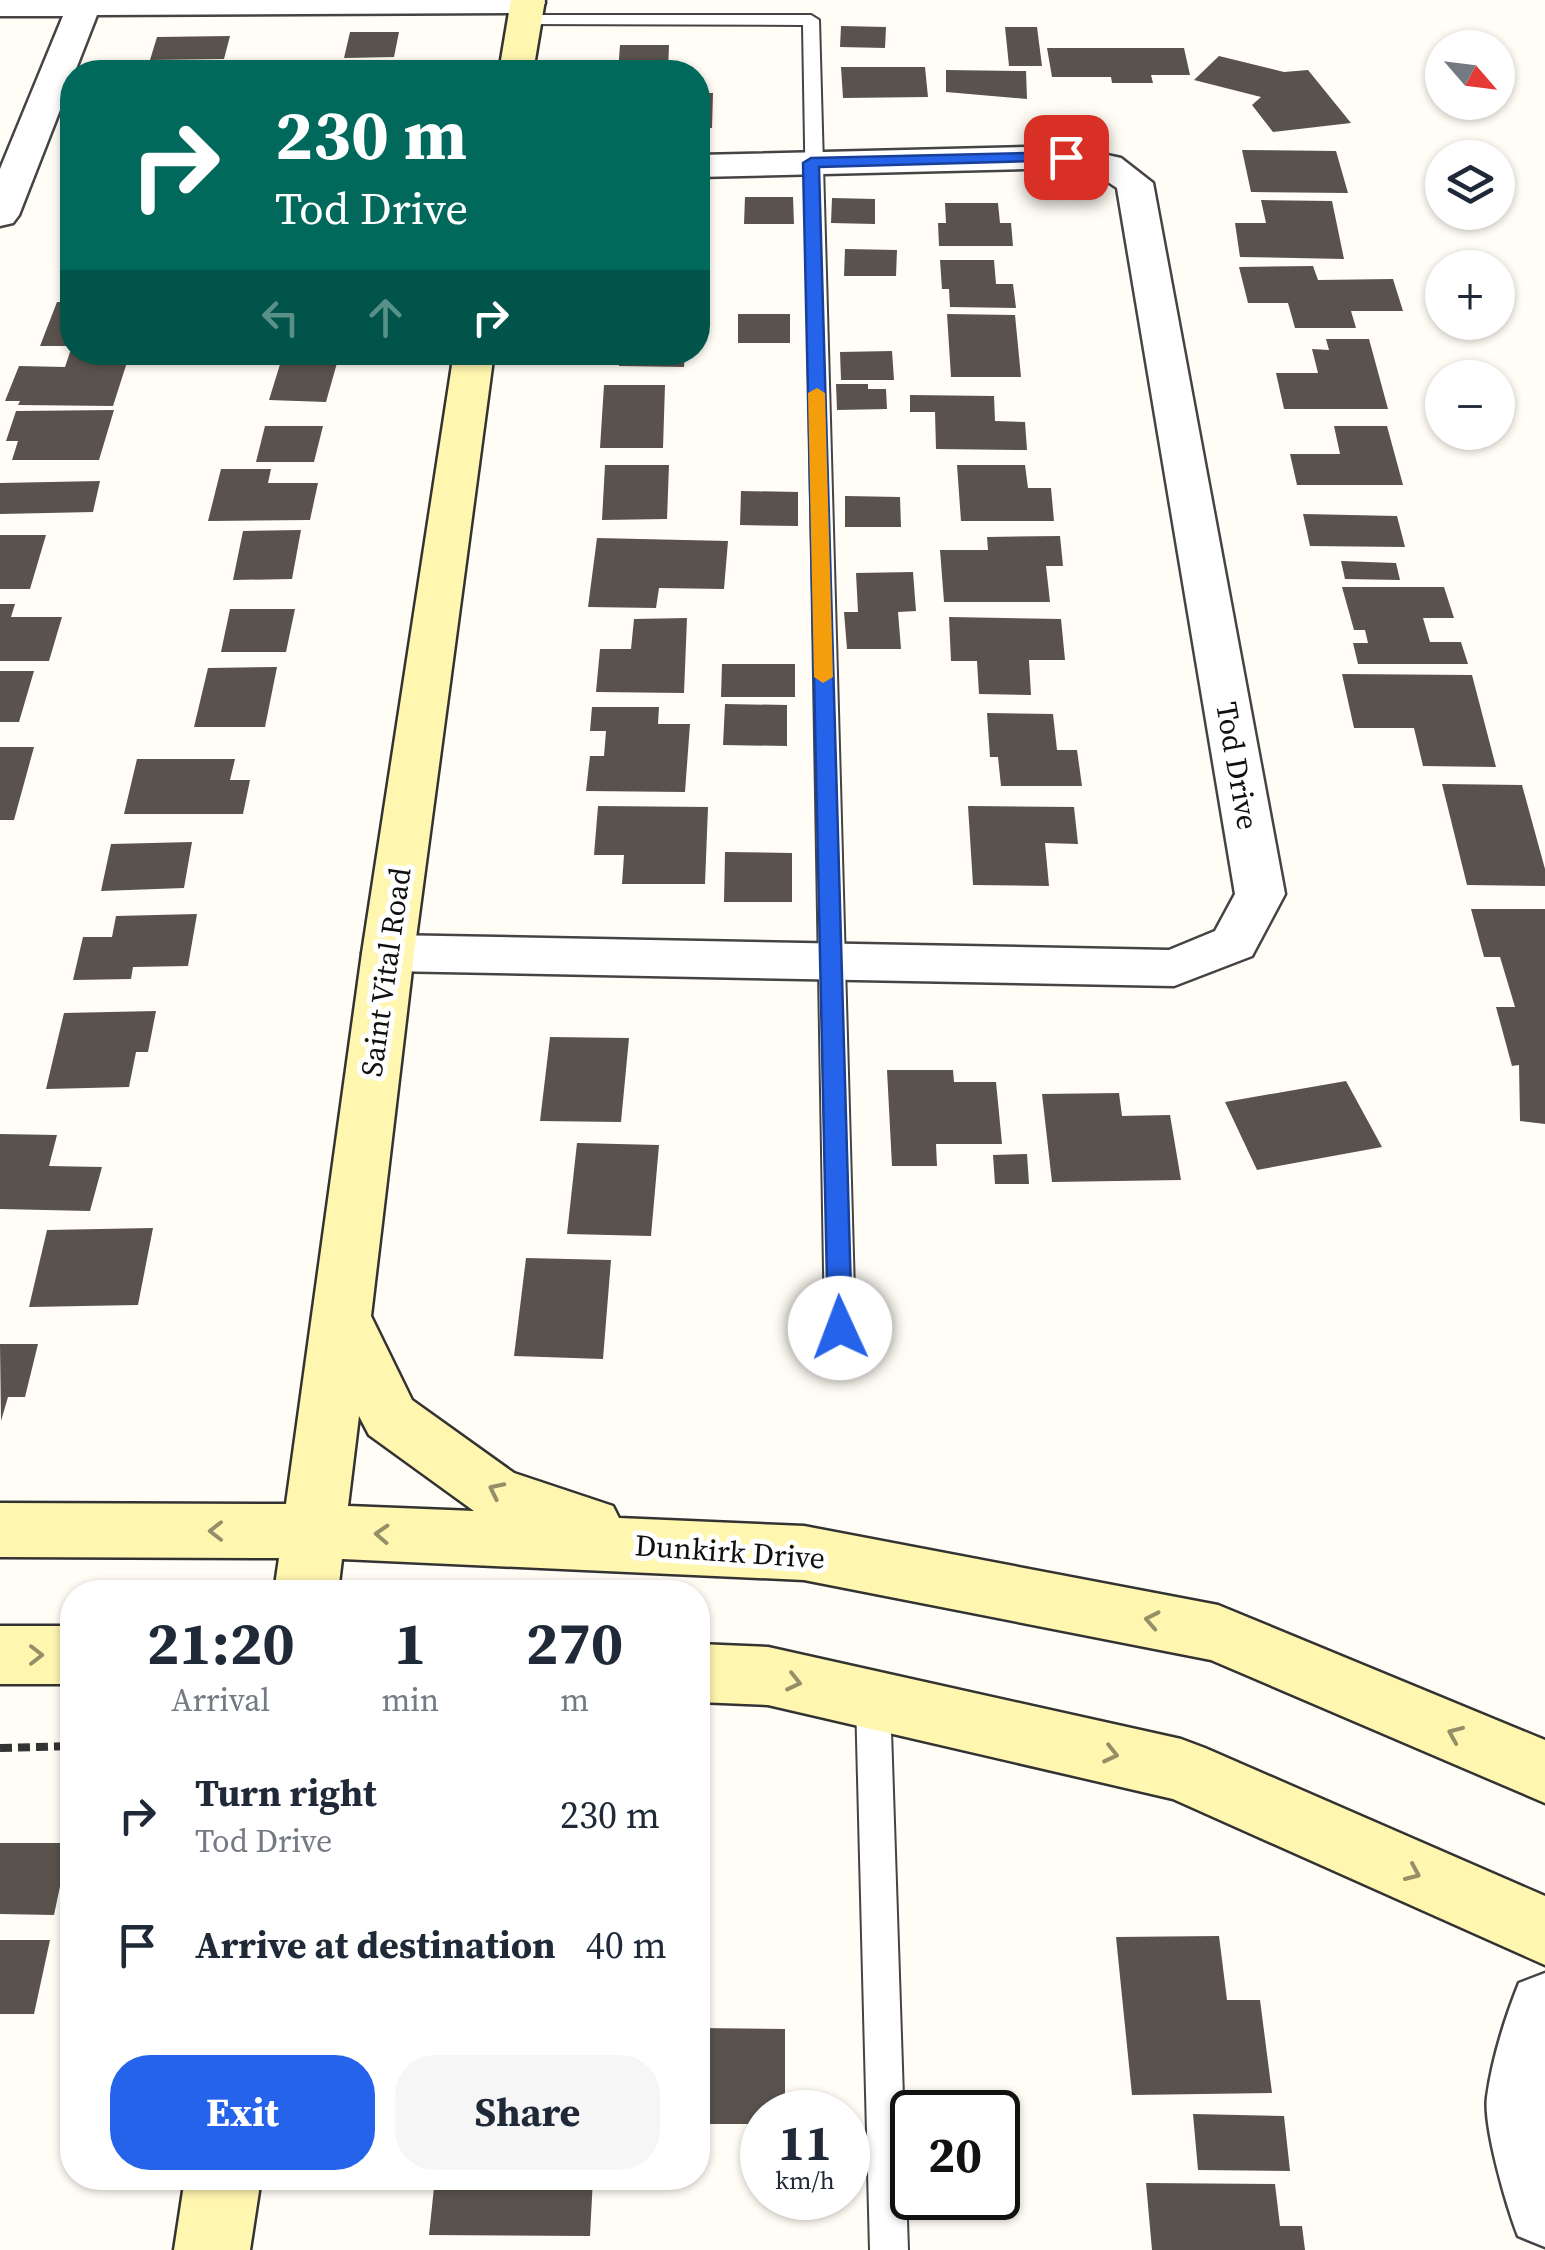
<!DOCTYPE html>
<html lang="en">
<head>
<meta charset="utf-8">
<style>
  body { margin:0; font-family:"Source Serif 4",serif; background:#f6f6f7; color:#1f2937; height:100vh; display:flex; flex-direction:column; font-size:38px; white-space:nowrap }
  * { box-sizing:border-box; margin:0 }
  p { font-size:32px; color:#747a83 }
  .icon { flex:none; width:55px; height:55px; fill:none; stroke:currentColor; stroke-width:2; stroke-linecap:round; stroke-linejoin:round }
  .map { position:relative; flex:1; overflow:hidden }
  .panel { position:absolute; left:60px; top:1580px; width:650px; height:610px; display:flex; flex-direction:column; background:#fff; border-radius:40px; box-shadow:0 2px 8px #0004 }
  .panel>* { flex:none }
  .top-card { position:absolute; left:60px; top:60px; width:650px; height:305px; border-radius:40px; box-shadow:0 2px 8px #0004; background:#00695c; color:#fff; overflow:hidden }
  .needle { width:65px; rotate:118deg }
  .controls { position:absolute; left:1425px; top:30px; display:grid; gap:20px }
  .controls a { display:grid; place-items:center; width:90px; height:90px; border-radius:50%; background:#fff; box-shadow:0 2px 8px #0004; font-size:50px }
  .speed { position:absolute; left:740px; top:2090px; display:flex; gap:20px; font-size:50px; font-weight:700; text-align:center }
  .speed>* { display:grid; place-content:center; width:130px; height:130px; border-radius:50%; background:#fff; box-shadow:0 2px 8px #0004; line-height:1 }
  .speed small { font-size:25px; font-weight:400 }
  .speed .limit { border:5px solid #111; border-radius:15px; background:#fff; color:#111 }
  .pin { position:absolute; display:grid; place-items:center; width:85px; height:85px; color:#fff; margin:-42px; border-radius:20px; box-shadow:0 5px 15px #0006 }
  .me { position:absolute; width:110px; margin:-55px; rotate:358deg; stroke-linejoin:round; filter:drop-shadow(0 0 8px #0008) }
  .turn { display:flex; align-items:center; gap:35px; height:210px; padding:0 50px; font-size:45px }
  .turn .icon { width:130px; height:130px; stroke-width:2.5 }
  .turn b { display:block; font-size:70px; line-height:85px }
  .lanes { display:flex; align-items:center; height:95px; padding:0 50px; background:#0003; justify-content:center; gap:50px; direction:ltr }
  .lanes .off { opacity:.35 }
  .eta { display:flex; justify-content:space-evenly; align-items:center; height:170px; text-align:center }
  .eta b { font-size:60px; font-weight:700; line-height:70px }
  .action { display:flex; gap:20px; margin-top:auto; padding:20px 50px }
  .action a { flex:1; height:115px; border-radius:40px; background:#2563eb; color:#fff; font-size:40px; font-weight:700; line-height:115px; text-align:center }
  .action a+a { background:#f6f6f7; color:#1f2937 }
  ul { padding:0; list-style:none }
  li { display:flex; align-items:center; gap:30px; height:130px; padding:0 50px }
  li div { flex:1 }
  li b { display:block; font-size:38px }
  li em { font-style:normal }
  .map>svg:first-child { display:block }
</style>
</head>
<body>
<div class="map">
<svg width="1545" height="2250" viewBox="0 0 1545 2250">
  <rect width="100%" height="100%" fill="#fffdf5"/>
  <!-- building -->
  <path fill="#5a524d" d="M 841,26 L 886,27 L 885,48 L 840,47 Z
    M 1005,27 L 1037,27 L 1042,66 L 1009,66 Z
    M 350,32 L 399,32 L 394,57 L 344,58 Z
    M 230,36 L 224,59 L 150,60 L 157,37 Z
    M 620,45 L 669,45 L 668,72 L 618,72 Z
    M 1047,48 L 1184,48 L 1190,75 L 1151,75 L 1153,83 L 1112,83 L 1111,77 L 1052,77 Z
    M 1219,56 L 1284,72 L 1308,70 L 1351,123 L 1273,132 L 1252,105 L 1261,97 L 1194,80 Z
    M 141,64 L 216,64 L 213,72 L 138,72 Z
    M 841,67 L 925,67 L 928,97 L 843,98 Z
    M 946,70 L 1026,71 L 1027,99 L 946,92 Z
    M 698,93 L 713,93 L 712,128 L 698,128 Z
    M 1242,150 L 1336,151 L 1348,193 L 1251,192 Z
    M 745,197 L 793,197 L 794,224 L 744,224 Z
    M 832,198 L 875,199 L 875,224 L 831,223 Z
    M 1261,200 L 1332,201 L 1344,259 L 1240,257 L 1235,223 L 1266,223 Z
    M 945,203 L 998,203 L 1000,223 L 1011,223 L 1013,246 L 939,246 L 938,223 L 946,223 Z
    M 845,249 L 897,250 L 896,276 L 844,276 Z
    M 940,260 L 994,260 L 996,284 L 1013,284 L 1016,308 L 950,307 L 949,289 L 942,289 Z
    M 1313,266 L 1318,280 L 1393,279 L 1403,311 L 1351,311 L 1356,328 L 1295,328 L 1288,303 L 1248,303 L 1239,267 Z
    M 57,302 L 72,302 L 72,346 L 40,346 Z
    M 738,314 L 790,314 L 790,343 L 738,343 Z
    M 947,314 L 1015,315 L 1021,377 L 951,377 Z
    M 1326,339 L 1369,339 L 1388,409 L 1284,409 L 1276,373 L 1318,373 L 1312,349 L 1329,350 Z
    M 892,351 L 894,380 L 841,380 L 840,352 Z
    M 70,352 L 130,353 L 113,406 L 18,405 L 20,401 L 5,401 L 19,366 L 65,367 Z
    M 620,352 L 685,352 L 684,367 L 619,366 Z
    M 281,361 L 337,363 L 326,402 L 269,400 Z
    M 836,384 L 868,384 L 868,389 L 886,389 L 887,409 L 837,410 Z
    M 604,385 L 665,385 L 663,448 L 600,448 Z
    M 910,395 L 994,396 L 995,421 L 1025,422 L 1027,450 L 936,449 L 935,412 L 910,412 Z
    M 114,410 L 99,460 L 12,460 L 18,441 L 6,441 L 16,411 Z
    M 265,426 L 323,426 L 314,462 L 256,462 Z
    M 1334,426 L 1387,426 L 1403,485 L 1297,485 L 1290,454 L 1340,454 Z
    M 605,465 L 669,465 L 667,519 L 602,520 Z
    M 957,465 L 1025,465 L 1028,488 L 1051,488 L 1054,521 L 961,521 Z
    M 221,469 L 271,469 L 268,483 L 318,483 L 310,520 L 208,521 Z
    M 100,481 L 93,512 L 0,514 L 0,483 Z
    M 741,491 L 798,492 L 798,526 L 740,525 Z
    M 845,496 L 900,497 L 901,527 L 845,527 Z
    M 1303,514 L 1397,516 L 1405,547 L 1310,546 Z
    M 301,530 L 292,579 L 233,580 L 243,531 Z
    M 0,535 L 46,535 L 30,589 L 0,589 Z
    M 1060,536 L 1063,566 L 1046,566 L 1050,602 L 944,602 L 940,550 L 988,550 L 987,537 Z
    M 597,538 L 728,541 L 724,589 L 659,588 L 656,608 L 588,607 Z
    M 1341,561 L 1396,563 L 1400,580 L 1345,579 Z
    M 913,572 L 916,611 L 898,612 L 901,649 L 847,649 L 844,612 L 858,612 L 856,573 Z
    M 1342,587 L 1444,587 L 1454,618 L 1423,618 L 1430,642 L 1461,642 L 1468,664 L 1358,664 L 1353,643 L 1368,643 L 1365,630 L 1354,630 Z
    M 0,604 L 15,604 L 11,617 L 62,617 L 49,661 L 0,661 Z
    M 230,609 L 295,609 L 286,652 L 221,652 Z
    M 949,617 L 1061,619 L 1065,660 L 1029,660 L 1031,695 L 979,694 L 977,661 L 951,661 Z
    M 687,618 L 684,693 L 596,692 L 600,649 L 631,649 L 634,619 Z
    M 722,664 L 795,664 L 795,697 L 721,697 Z
    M 277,667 L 265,727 L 194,727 L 208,668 Z
    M 0,671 L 34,671 L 19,722 L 0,722 Z
    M 1342,674 L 1472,675 L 1496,767 L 1423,766 L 1414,728 L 1354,728 Z
    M 725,704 L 787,705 L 787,746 L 723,745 Z
    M 592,707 L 659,707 L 658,724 L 690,724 L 685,792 L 586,791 L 590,756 L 604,756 L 606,731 L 590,731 Z
    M 987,713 L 1053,714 L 1057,750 L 1077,750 L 1082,786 L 1001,786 L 998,757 L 990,757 Z
    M 0,747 L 34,747 L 14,820 L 0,820 Z
    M 137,759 L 235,759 L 230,780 L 250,780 L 243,814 L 124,814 Z
    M 1442,784 L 1522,785 L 1545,869 L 1545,886 L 1467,885 Z
    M 598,806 L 708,807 L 705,884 L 622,884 L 624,855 L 594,855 Z
    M 968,806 L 1074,807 L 1078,844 L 1045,843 L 1049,886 L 973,885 Z
    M 192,842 L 184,888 L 101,891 L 111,844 Z
    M 725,852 L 792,853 L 792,902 L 724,902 Z
    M 1471,909 L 1545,909 L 1545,1124 L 1520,1121 L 1519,1065 L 1512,1066 L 1496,1007 L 1515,1007 L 1500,957 L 1484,957 Z
    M 197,914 L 188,966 L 133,967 L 131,979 L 73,980 L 83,937 L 112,937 L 116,916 Z
    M 156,1011 L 148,1052 L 136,1052 L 129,1087 L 46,1089 L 64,1013 Z
    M 550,1037 L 629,1038 L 621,1122 L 540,1121 Z
    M 887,1070 L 953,1070 L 954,1082 L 996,1082 L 1002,1144 L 936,1144 L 937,1166 L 892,1166 Z
    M 1346,1081 L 1382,1147 L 1257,1170 L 1225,1102 Z
    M 1119,1093 L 1122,1116 L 1170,1115 L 1181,1180 L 1052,1182 L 1042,1094 Z
    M 0,1134 L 57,1135 L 49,1166 L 102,1167 L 90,1211 L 0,1209 Z
    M 577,1143 L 659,1145 L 651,1236 L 567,1234 Z
    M 1027,1154 L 1029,1184 L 995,1184 L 993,1155 Z
    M 153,1228 L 138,1305 L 29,1307 L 47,1230 Z
    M 526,1258 L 611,1260 L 603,1359 L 514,1356 Z
    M 0,1344 L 38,1344 L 25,1397 L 8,1397 L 1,1421 Z
    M 0,1843 L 69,1843 L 54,1915 L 0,1914 Z
    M 1219,1936 L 1227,2000 L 1260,2000 L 1272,2093 L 1132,2095 L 1116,1937 Z
    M 0,1940 L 50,1940 L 34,2014 L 0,2014 Z
    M 698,2028 L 785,2029 L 785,2112 L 762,2112 L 762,2124 L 698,2124 Z
    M 1193,2114 L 1284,2116 L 1290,2171 L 1198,2170 Z
    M 435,2178 L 593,2178 L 590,2236 L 429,2235 Z
    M 1146,2183 L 1275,2184 L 1280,2226 L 1302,2226 L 1305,2250 L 1152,2250 Z"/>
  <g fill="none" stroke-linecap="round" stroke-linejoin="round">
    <!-- lane casing -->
    <g stroke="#444" stroke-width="4">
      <path id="lane" d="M 525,15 L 811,15 L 819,20 L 855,1328 L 850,1336 L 840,1340 L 830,1336 L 825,1328 L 803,25 L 519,24 L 517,20 Z
        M 873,1685 L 885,1690 L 890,1700 L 908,2250 L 870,2250 L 856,1700 L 861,1690 Z"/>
    </g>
    <!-- street casing -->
    <g stroke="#444" stroke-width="5">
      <path id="street" d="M 0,0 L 543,0 L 545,3 L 540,10 L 528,13 L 97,15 L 19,215 L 13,223 L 0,226 L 0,169 L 63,16 L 0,16 Z
        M 1066,146 L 1121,158 L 1153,183 L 1285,894 L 1252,956 L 1174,986 L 388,971 L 370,966 L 362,953 L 370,940 L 388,935 L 1169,950 L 1215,931 L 1235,894 L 1117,188 L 1096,174 L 1066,168 L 698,177 L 698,155 Z
        M 1545,1973 L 1545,2247 L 1518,2236 C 1507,2208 1483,2126 1487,2097 C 1492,2060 1505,2018 1519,1983 Z"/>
    </g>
    <!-- secondary casing -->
    <g stroke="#333" stroke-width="5">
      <path id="secondary" d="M 511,0 L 545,0 L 533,72 L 499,72 Z
        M 454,352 L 494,352 L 414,953 L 371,1316 L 412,1400 L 514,1473 L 613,1506 L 619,1518 L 804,1526 L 1218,1605 L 1545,1740 L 1545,1803 L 1211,1660 L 804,1580 L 342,1559 L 338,1592 L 274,1592 L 279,1558 L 0,1557 L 0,1503 L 286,1504 L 362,953 ZM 359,1416 L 369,1435 L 474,1511 L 348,1506 Z
        M 0,1626 L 72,1626 L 72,1684 L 0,1684 Z
        M 698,1644 L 768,1647 L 1181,1739 L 1205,1748 L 1545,1896 L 1545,1965 L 1173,1799 L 768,1705 L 698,1702 Z
        M 185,2178 L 261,2178 L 250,2250 L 174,2250 Z"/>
    </g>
    <!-- path -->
    <path stroke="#333" stroke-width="8" stroke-dasharray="12 6" stroke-linecap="butt" d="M 0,1748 L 72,1746"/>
    <!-- lane -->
    <use href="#lane" fill="#fff" fill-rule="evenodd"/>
    <!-- street -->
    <use href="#street" fill="#fff" fill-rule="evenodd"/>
    <!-- secondary -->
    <use href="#secondary" fill="#fff6b0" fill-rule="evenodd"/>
  </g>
  <!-- one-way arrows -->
  <defs><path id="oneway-chevron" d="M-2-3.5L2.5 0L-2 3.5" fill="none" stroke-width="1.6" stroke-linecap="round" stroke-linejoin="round" transform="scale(2.5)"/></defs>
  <g stroke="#948f68">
    <use href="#oneway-chevron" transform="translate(496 1490) rotate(-154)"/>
    <use href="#oneway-chevron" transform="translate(216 1531) rotate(-180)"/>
    <use href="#oneway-chevron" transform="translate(382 1534) rotate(-177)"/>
    <use href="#oneway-chevron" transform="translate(1152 1620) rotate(-169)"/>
    <use href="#oneway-chevron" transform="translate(36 1655)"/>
    <use href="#oneway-chevron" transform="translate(794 1682) rotate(13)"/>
    <use href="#oneway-chevron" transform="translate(1455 1734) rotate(-157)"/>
    <use href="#oneway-chevron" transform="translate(1111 1754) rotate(13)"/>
    <use href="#oneway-chevron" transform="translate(1413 1873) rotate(24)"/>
  </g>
  <!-- route -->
  <path fill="#2563eb" stroke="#184099" stroke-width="2.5" d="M 1066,152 L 1072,154 L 1072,160 L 819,167 L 852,1328 L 849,1334 L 832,1334 L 828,1328 L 803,163 L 811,158 Z"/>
  <!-- slow -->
  <path fill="#f59e0b" d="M 817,388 L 825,393 L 833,677 L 823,683 L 814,677 L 808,393 Z"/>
  <g text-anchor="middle" stroke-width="10" stroke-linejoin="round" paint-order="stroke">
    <!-- street labels -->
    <g font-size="30" fill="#111" stroke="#fff">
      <text transform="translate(1237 766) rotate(80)" y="10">Tod Drive</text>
      <text transform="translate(386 972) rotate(-82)" y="10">Saint Vital Road</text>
      <text transform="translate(730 1552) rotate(4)" y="10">Dunkirk Drive</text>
    </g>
  </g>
</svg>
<div class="controls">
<a><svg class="needle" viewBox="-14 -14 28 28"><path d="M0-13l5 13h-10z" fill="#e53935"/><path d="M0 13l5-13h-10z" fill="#747a83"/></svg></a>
<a><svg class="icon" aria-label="layers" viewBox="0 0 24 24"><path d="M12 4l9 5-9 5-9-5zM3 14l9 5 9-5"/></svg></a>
<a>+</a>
<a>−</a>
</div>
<div class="speed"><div>11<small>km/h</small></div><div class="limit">20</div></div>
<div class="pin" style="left:1066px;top:157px;background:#d93025"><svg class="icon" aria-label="arrive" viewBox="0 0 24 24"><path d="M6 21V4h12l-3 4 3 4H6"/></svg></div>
<svg class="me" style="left:840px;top:1328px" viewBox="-20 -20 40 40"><circle r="19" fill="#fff"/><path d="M0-13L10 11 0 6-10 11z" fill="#2563eb"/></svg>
<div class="top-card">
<div class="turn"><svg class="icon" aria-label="right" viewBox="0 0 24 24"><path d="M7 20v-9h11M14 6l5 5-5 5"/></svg><div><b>230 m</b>Tod Drive</div></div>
<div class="lanes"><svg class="icon off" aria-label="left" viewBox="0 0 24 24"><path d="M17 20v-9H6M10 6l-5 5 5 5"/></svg><svg class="icon off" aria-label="ahead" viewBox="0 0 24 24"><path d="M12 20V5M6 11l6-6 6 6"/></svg><svg class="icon" aria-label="right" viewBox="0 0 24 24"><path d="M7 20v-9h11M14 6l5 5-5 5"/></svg></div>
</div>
<section class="panel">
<div class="eta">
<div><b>21:20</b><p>Arrival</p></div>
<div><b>1</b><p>min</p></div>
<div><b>270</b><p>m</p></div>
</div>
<ul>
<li><svg class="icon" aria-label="right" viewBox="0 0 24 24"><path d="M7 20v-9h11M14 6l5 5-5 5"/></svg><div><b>Turn right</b><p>Tod Drive</p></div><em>230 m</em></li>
<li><svg class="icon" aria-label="arrive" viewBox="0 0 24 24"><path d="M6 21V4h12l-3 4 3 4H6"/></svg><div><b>Arrive at destination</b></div><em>40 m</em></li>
</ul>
<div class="action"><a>Exit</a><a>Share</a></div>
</section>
</div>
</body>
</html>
